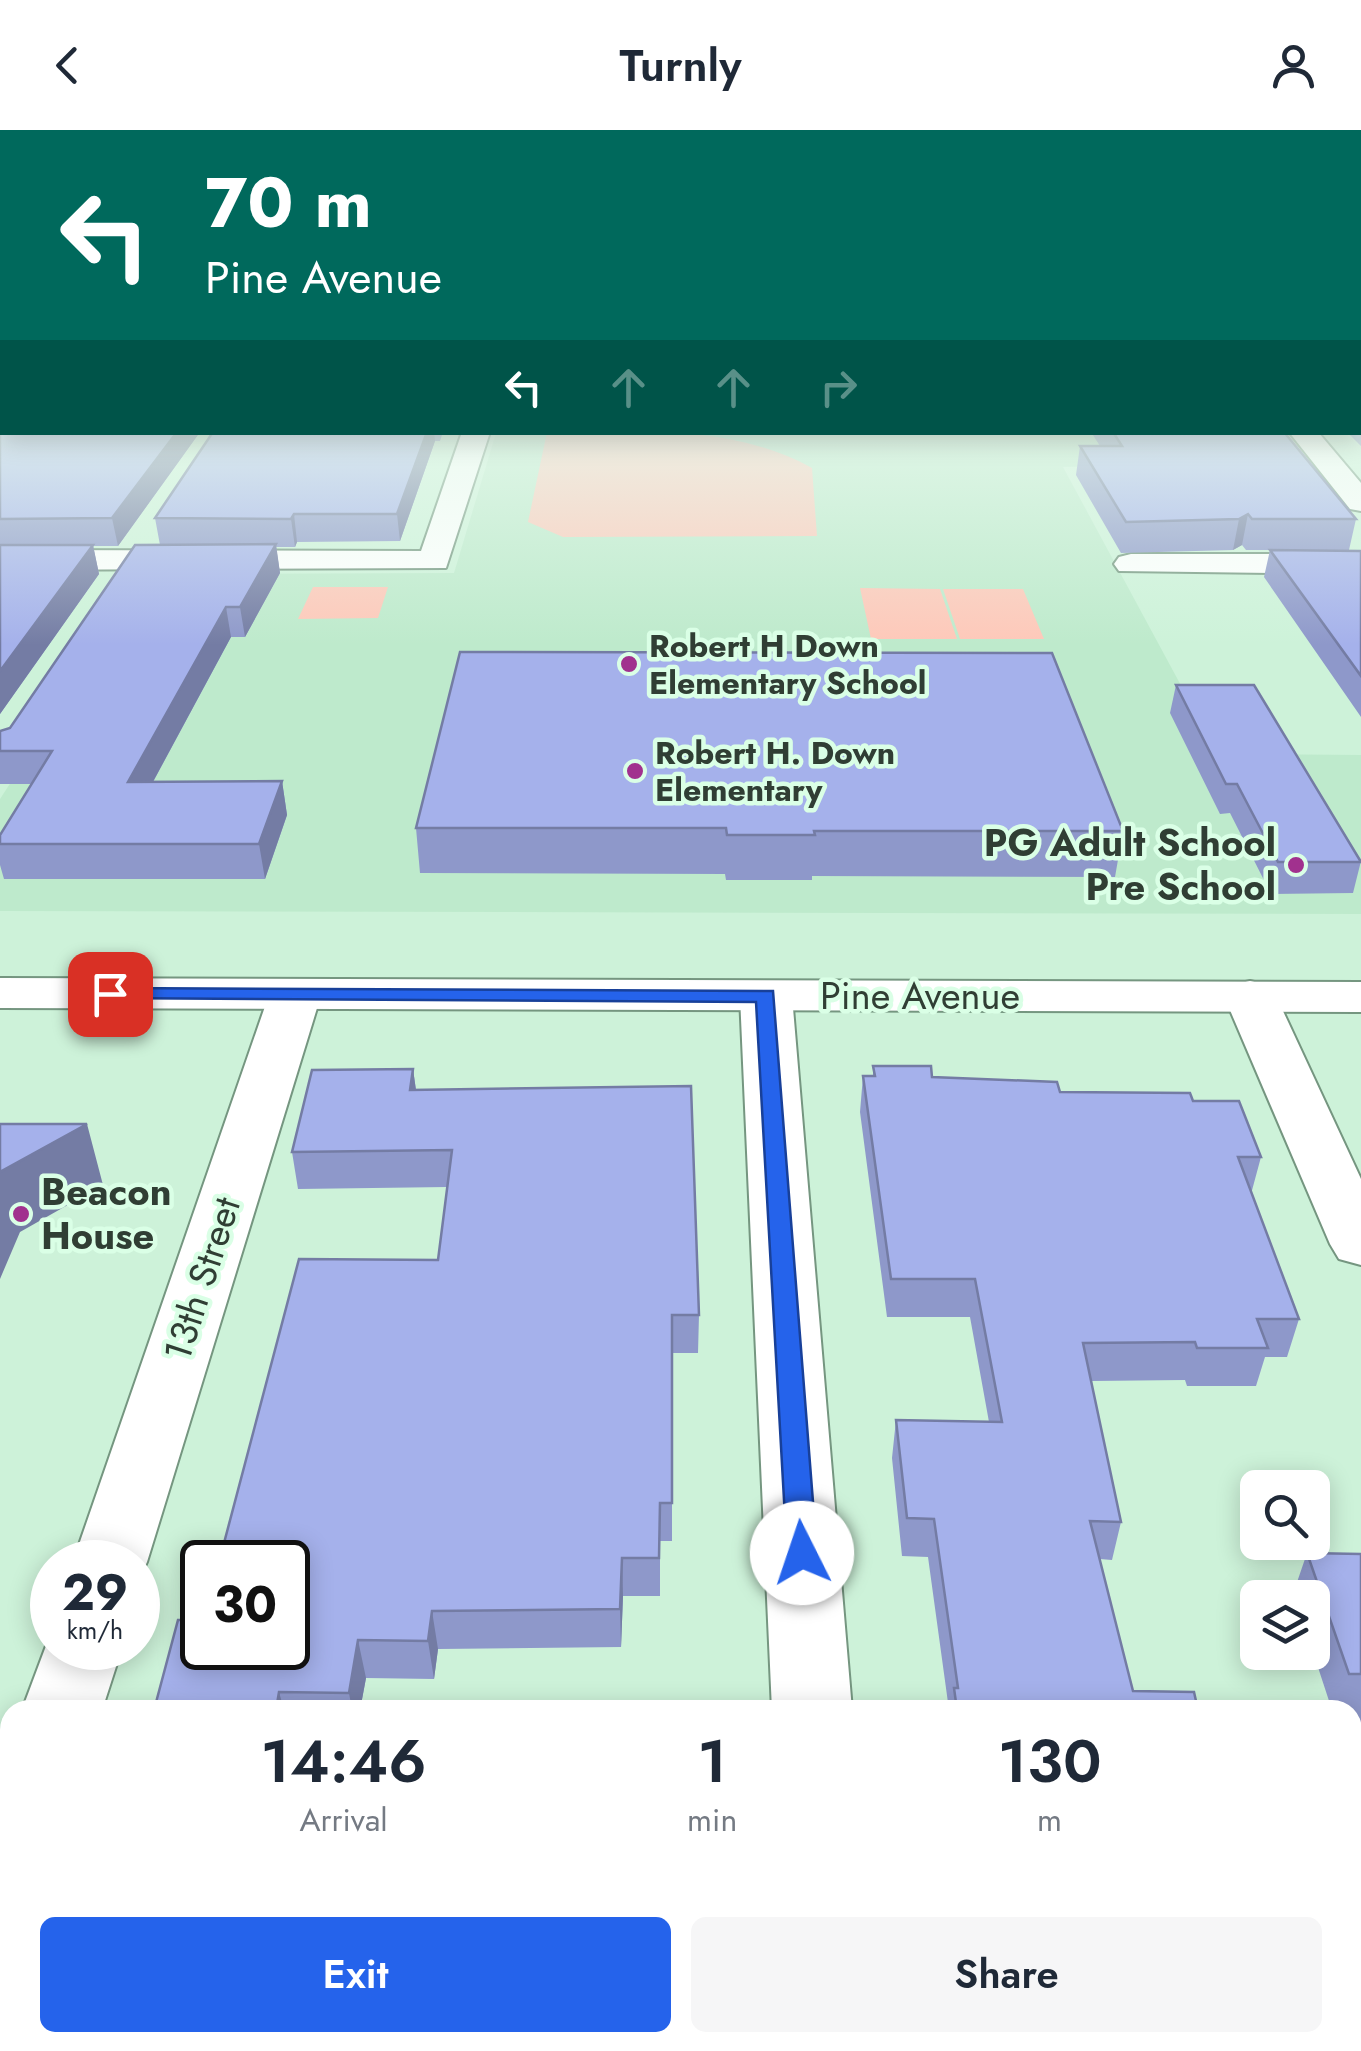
<!DOCTYPE html>
<html lang="en">
<head>
<meta charset="utf-8">
<style>
  body { margin:0; font-family:Jost,sans-serif; background:#f6f6f7; color:#1f2937; height:100vh; display:flex; flex-direction:column; font-size:38px; white-space:nowrap }
  * { box-sizing:border-box; margin:0 }
  p { font-size:32px; color:#747a83 }
  .icon { flex:none; width:55px; height:55px; fill:none; stroke:currentColor; stroke-width:2; stroke-linecap:round; stroke-linejoin:round }
  .map { position:relative; flex:1; overflow:hidden }
  .panel { position:absolute; left:0px; top:1570px; width:1362px; height:352px; display:flex; flex-direction:column; background:#fff; border-radius:30px 30px 0 0; box-shadow:0 5px 25px #0003 }
  .panel>* { flex:none }
  .guide { position:absolute; left:0px; top:0px; width:1362px; height:305px; box-shadow:0 5px 25px #0003; background:#00695c; color:#fff; overflow:hidden }
  .tools { position:absolute; left:1240px; top:1340px; display:grid; gap:20px }
  .tools a { display:grid; place-items:center; width:90px; height:90px; border-radius:15px; background:#fff; box-shadow:0 5px 25px #0003; font-size:50px }
  .speed { position:absolute; left:30px; top:1410px; display:flex; gap:20px; font-size:50px; font-weight:700; text-align:center }
  .speed>* { display:grid; place-content:center; width:130px; height:130px; border-radius:50%; background:#fff; box-shadow:0 5px 25px #0003; line-height:1 }
  .speed small { font-size:25px; font-weight:400 }
  .speed .limit { border:5px solid #111; border-radius:15px; background:#fff; color:#111 }
  .pin { position:absolute; display:grid; place-items:center; width:85px; height:85px; color:#fff; margin:-42px; border-radius:20px; box-shadow:0 5px 15px #0006 }
  .me { position:absolute; width:110px; margin:-55px; rotate:356deg; stroke-linejoin:round; filter:drop-shadow(0 0 8px #0008) }
  .turn { display:flex; align-items:center; gap:35px; height:210px; padding:0 40px; font-size:45px }
  .turn .icon { width:130px; height:130px; stroke-width:2.5 }
  .turn b { display:block; font-size:70px; line-height:85px }
  .lanes { display:flex; align-items:center; height:95px; padding:0 40px; background:#0003; justify-content:center; gap:50px; direction:ltr }
  .lanes .off { opacity:.35 }
  .eta { display:flex; justify-content:space-evenly; align-items:center; height:170px; text-align:center }
  .eta b { font-size:60px; font-weight:600; line-height:70px }
  .cta { display:flex; gap:20px; margin-top:auto; padding:20px 40px }
  .cta a { flex:1; height:115px; border-radius:15px; background:#2563eb; color:#fff; font-size:40px; font-weight:600; line-height:115px; text-align:center }
  .cta a+a { background:#f6f6f7; color:#1f2937 }
  header { display:flex; justify-content:space-between; align-items:center; height:130px; padding:0 40px; background:#fff; font-size:45px; font-weight:600 }
  .map>svg:first-child { display:block }
</style>
</head>
<body>
<header><svg class="icon" aria-label="back" viewBox="0 0 24 24"><path d="M15 5l-7 7 7 7"/></svg>Turnly<svg class="icon" aria-label="person" viewBox="0 0 24 24"><circle cx="12" cy="8" r="4"/><path d="M4 21q1-7 8-7t8 7"/></svg></header>
<div class="map">
<svg width="1361" height="1921" viewBox="0 0 1361 1921">
  <rect width="100%" height="100%" fill="#cdf2d9"/>
  <!-- built -->
  <path fill="#beeacc" d="M 496,303 L 1110,303 L 1133,336 L 1063,337 L 1218,624 L 1361,625 L 1361,784 L 0,781 L 0,669 L 147,444 L 454,443 Z"/>
  <!-- green -->
  <path fill="#fec8b9" d="M 547,302 C 637,302 730,293 812,338 L 817,406 L 563,407 L 528,392 Z
    M 313,457 L 388,457 L 378,488 L 298,489 Z
    M 860,458 L 940,459 L 957,509 L 871,509 Z
    M 943,459 L 1023,459 L 1044,509 L 960,509 Z"/>
  <g fill="none" stroke-linecap="round" stroke-linejoin="round">
    <!-- street casing -->
    <g stroke="#759680" stroke-width="4">
      <path id="street" d="M 462,302 L 490,302 L 446,438 L 0,440 L 0,420 L 421,421 Z
        M 1289,302 L 1318,302 L 1361,353 L 1361,381 L 1350,379 Z
        M 1131,424 L 1361,424 L 1361,444 L 1119,441 L 1114,434 L 1119,427 Z
        M 295,850 L 313,854 L 321,865 L 147,1432 L 138,1451 L 138,1432 L 73,1432 L 269,865 L 277,854 Z
        M 766,851 L 784,855 L 792,866 L 852,1580 L 772,1580 L 740,866 L 748,855 Z
        M 1250,851 L 1268,855 L 1276,866 L 1361,1049 L 1361,1135 L 1339,1129 L 1330,1114 L 1224,866 L 1232,855 Z
        M 52,1500 L 52,1518 L 122,1518 L 102,1580 L 22,1580 Z
        M 10,1699 L 10,1811 L 0,1816 L 0,1703 Z
        M 786,1912 L 880,1912 L 881,1921 L 787,1921 Z"/>
    </g>
    <!-- secondary casing -->
    <g stroke="#759680" stroke-width="4">
      <path id="secondary" d="M 0,848 L 1361,852 L 1361,882 L 0,878 Z"/>
    </g>
    <!-- street -->
    <use href="#street" fill="#fff" fill-rule="evenodd"/>
    <!-- secondary -->
    <use href="#secondary" fill="#fff" fill-rule="evenodd"/>
  </g>
  <!-- wall -->
  <path fill="#8e98ca" d="M 0,246 L 2,302 L 200,302 L 118,416 L 93,416 L 99,444 L 0,584 Z
    M 1360,246 L 1361,246 L 1361,316 L 1347,302 L 1360,302 Z
    M 213,302 L 443,302 L 440,311 L 435,311 L 400,411 L 297,412 L 295,417 L 276,417 L 280,443 L 245,507 L 231,507 L 153,652 L 282,651 L 287,685 L 265,749 L 4,749 L 0,735 L 0,705 L 32,654 L 0,654 L 0,601 L 10,598 L 160,415 L 155,388 Z
    M 1091,302 L 1284,302 L 1356,389 L 1349,420 L 1361,421 L 1361,587 L 1264,447 L 1270,420 L 1246,420 L 1242,415 L 1233,420 L 1121,423 L 1076,345 L 1080,316 L 1100,316 Z
    M 460,522 L 1123,701 L 1115,747 L 812,746 L 812,750 L 726,750 L 725,744 L 420,743 L 416,698 Z
    M 1176,555 L 1361,731 L 1353,763 L 1271,764 L 1230,683 L 1220,684 L 1170,583 Z
    M 873,936 L 932,947 L 1060,962 L 1193,971 L 1261,1027 L 1251,1064 L 1299,1189 L 1287,1227 L 1265,1227 L 1256,1256 L 1187,1256 L 1185,1250 L 1091,1251 L 1121,1392 L 1112,1430 L 1100,1429 L 1133,1561 L 1198,1580 L 949,1580 L 928,1427 L 902,1426 L 892,1328 L 896,1290 L 989,1292 L 970,1187 L 887,1187 L 860,982 L 863,946 L 873,946 Z
    M 413,939 L 416,960 L 699,1185 L 698,1223 L 672,1223 L 672,1411 L 660,1411 L 660,1466 L 623,1466 L 621,1517 L 438,1519 L 434,1549 L 366,1548 L 360,1580 L 154,1580 L 202,1518 L 438,1130 L 447,1057 L 298,1059 L 292,1022 Z
    M 1307,1423 L 1361,1424 L 1361,1627 L 1352,1602 L 1352,1580 L 1332,1580 L 1312,1519 L 1312,1468 L 1296,1468 L 1294,1461 Z
    M 68,1912 L 284,1912 L 283,1916 L 193,1918 L 193,1921 L 70,1921 Z
    M 415,1912 L 642,1912 L 642,1921 L 417,1921 Z
    M 1005,1912 L 1352,1912 L 1361,1921 L 1006,1921 Z"/>
  <!-- shaded-wall -->
  <path fill="#747ca4" d="M 177,302 L 200,302 L 118,416 L 112,388 Z
    M 427,302 L 434,302 L 435,311 L 400,411 L 397,384 Z
    M 294,384 L 297,412 L 295,417 L 291,389 Z
    M 1248,384 L 1242,415 L 1233,420 L 1239,389 Z
    M 276,414 L 280,443 L 245,507 L 240,477 Z
    M 93,415 L 99,444 L 0,584 L 0,541 Z
    M 226,477 L 231,507 L 135,685 L 128,652 Z
    M 282,651 L 287,685 L 265,749 L 259,714 Z
    M 413,939 L 418,975 L 410,960 Z
    M 87,994 L 103,1055 L 20,1102 L 0,1149 L 0,1041 Z
    M 622,1428 L 623,1466 L 621,1517 L 620,1479 Z
    M 432,1481 L 438,1519 L 434,1549 L 428,1511 Z
    M 358,1510 L 366,1548 L 360,1580 L 352,1580 L 349,1563 Z
    M 279,1562 L 284,1580 L 276,1580 Z
    M 174,1912 L 191,1912 L 193,1921 L 177,1921 Z"/>
  <!-- building -->
  <path fill="#a5b1eb" stroke="#747ca4" stroke-width="2.5" d="M 0,246 L 2,246 L 2,302 L 177,302 L 112,388 L 0,389 Z
    M 1360,246 L 1361,246 L 1361,282 L 1360,281 Z
    M 213,302 L 427,302 L 397,384 L 294,384 L 291,389 L 155,388 Z
    M 1113,302 L 1284,302 L 1356,389 L 1252,389 L 1248,384 L 1239,389 L 1126,392 L 1080,316 L 1122,316 Z
    M 276,414 L 240,477 L 226,477 L 128,652 L 282,651 L 259,714 L 0,714 L 0,705 L 52,621 L 0,621 L 0,601 L 10,598 L 135,415 Z
    M 0,415 L 93,415 L 0,541 Z
    M 1270,420 L 1361,421 L 1361,546 Z
    M 460,522 L 1052,523 L 1123,701 L 814,701 L 815,705 L 727,705 L 726,698 L 416,698 Z
    M 1176,555 L 1254,555 L 1361,732 L 1278,732 L 1237,654 L 1226,654 Z
    M 873,936 L 931,936 L 932,947 L 1057,952 L 1060,962 L 1190,963 L 1193,971 L 1239,971 L 1261,1027 L 1238,1027 L 1299,1189 L 1257,1189 L 1268,1218 L 1197,1218 L 1195,1212 L 1083,1213 L 1121,1392 L 1090,1391 L 1133,1561 L 1194,1562 L 1198,1580 L 957,1580 L 954,1558 L 958,1558 L 934,1389 L 907,1388 L 896,1290 L 1002,1292 L 975,1149 L 891,1149 L 863,946 L 875,946 Z
    M 413,939 L 410,960 L 691,956 L 699,1185 L 672,1185 L 672,1373 L 660,1373 L 659,1428 L 622,1428 L 620,1479 L 432,1481 L 428,1511 L 358,1510 L 349,1563 L 279,1562 L 276,1580 L 154,1580 L 178,1490 L 202,1490 L 202,1518 L 288,1518 L 288,1432 L 219,1432 L 299,1129 L 438,1130 L 452,1020 L 292,1022 L 312,940 Z
    M 0,994 L 87,994 L 0,1042 Z
    M 1307,1423 L 1361,1424 L 1361,1544 L 1349,1544 Z
    M 1352,1701 L 1361,1701 L 1361,1921 L 1020,1921 L 1018,1912 L 1352,1912 Z
    M 68,1912 L 174,1912 L 174,1914 L 67,1914 Z
    M 434,1912 L 641,1912 L 641,1921 L 434,1921 Z"/>
  <!-- sky -->
  <linearGradient id="sky" x2="0" y2="1"><stop stop-color="#82bbcb"/><stop offset="0.48" stop-color="#e8f9ee"/><stop offset="1" stop-color="#e8f9ee" stop-opacity="0"/></linearGradient>
  <rect width="1361" height="515" fill="url(#sky)"/>
  <!-- route -->
  <path fill="#2563eb" stroke="#184099" stroke-width="2.5" d="M 110,858 L 773,861 L 817,1423 L 813,1432 L 802,1435 L 791,1432 L 787,1423 L 756,872 L 103,868 L 100,864 L 103,860 Z"/>
  <!-- markers -->
  <g fill="#a1318e" stroke="#daffe6" stroke-width="4">
    <circle cx="629" cy="534" r="10"/>
    <circle cx="635" cy="641" r="10"/>
    <circle cx="1296" cy="735" r="10"/>
    <circle cx="21" cy="1084" r="10"/>
  </g>
  <g text-anchor="middle" stroke-width="9" stroke-linejoin="round" paint-order="stroke">
    <!-- far-poi labels -->
    <g font-size="32" font-weight="bold" fill="#303e34" stroke="#daffe6" text-anchor="start">
      <text x="649" y="527">Robert H Down<tspan x="649" dy="37">Elementary School</tspan></text>
      <text x="655" y="634">Robert H. Down<tspan x="655" dy="37">Elementary</tspan></text>
    </g>
    <!-- poi labels -->
    <g font-size="38" font-weight="bold" fill="#303e34" stroke="#daffe6" text-anchor="end">
      <text x="1276" y="726">PG Adult School<tspan x="1276" dy="44">Pre School</tspan></text>
      <text x="41" y="1075" text-anchor="start">Beacon<tspan x="41" dy="44">House</tspan></text>
    </g>
    <!-- street labels -->
    <g font-size="38" fill="#303e34" stroke="#daffe6">
      <text x="920" y="879">Pine Avenue</text>
      <text transform="translate(202 1149) rotate(-72)" y="13">13th Street</text>
    </g>
  </g>
</svg>
<div class="tools">
<a><svg class="icon" aria-label="search" viewBox="0 0 24 24"><circle cx="10" cy="10" r="6"/><path d="M15 15l6 6"/></svg></a>
<a><svg class="icon" aria-label="layers" viewBox="0 0 24 24"><path d="M12 4l9 5-9 5-9-5zM3 14l9 5 9-5"/></svg></a>
</div>
<div class="speed"><div>29<small>km/h</small></div><div class="limit">30</div></div>
<div class="pin" style="left:110px;top:864px;background:#d93025"><svg class="icon" aria-label="arrive" viewBox="0 0 24 24"><path d="M6 21V4h12l-3 4 3 4H6"/></svg></div>
<svg class="me" style="left:802px;top:1423px" viewBox="-20 -20 40 40"><circle r="19" fill="#fff"/><path d="M0-13L10 11 0 6-10 11z" fill="#2563eb"/></svg>
<div class="guide">
<div class="turn"><svg class="icon" aria-label="left" viewBox="0 0 24 24"><path d="M17 20v-9H6M10 6l-5 5 5 5"/></svg><div><b>70 m</b>Pine Avenue</div></div>
<div class="lanes"><svg class="icon" aria-label="left" viewBox="0 0 24 24"><path d="M17 20v-9H6M10 6l-5 5 5 5"/></svg><svg class="icon off" aria-label="ahead" viewBox="0 0 24 24"><path d="M12 20V5M6 11l6-6 6 6"/></svg><svg class="icon off" aria-label="ahead" viewBox="0 0 24 24"><path d="M12 20V5M6 11l6-6 6 6"/></svg><svg class="icon off" aria-label="right" viewBox="0 0 24 24"><path d="M7 20v-9h11M14 6l5 5-5 5"/></svg></div>
</div>
<section class="panel">
<div class="eta">
<div><b>14:46</b><p>Arrival</p></div>
<div><b>1</b><p>min</p></div>
<div><b>130</b><p>m</p></div>
</div>
<div class="cta"><a>Exit</a><a>Share</a></div>
</section>
</div>
</body>
</html>
